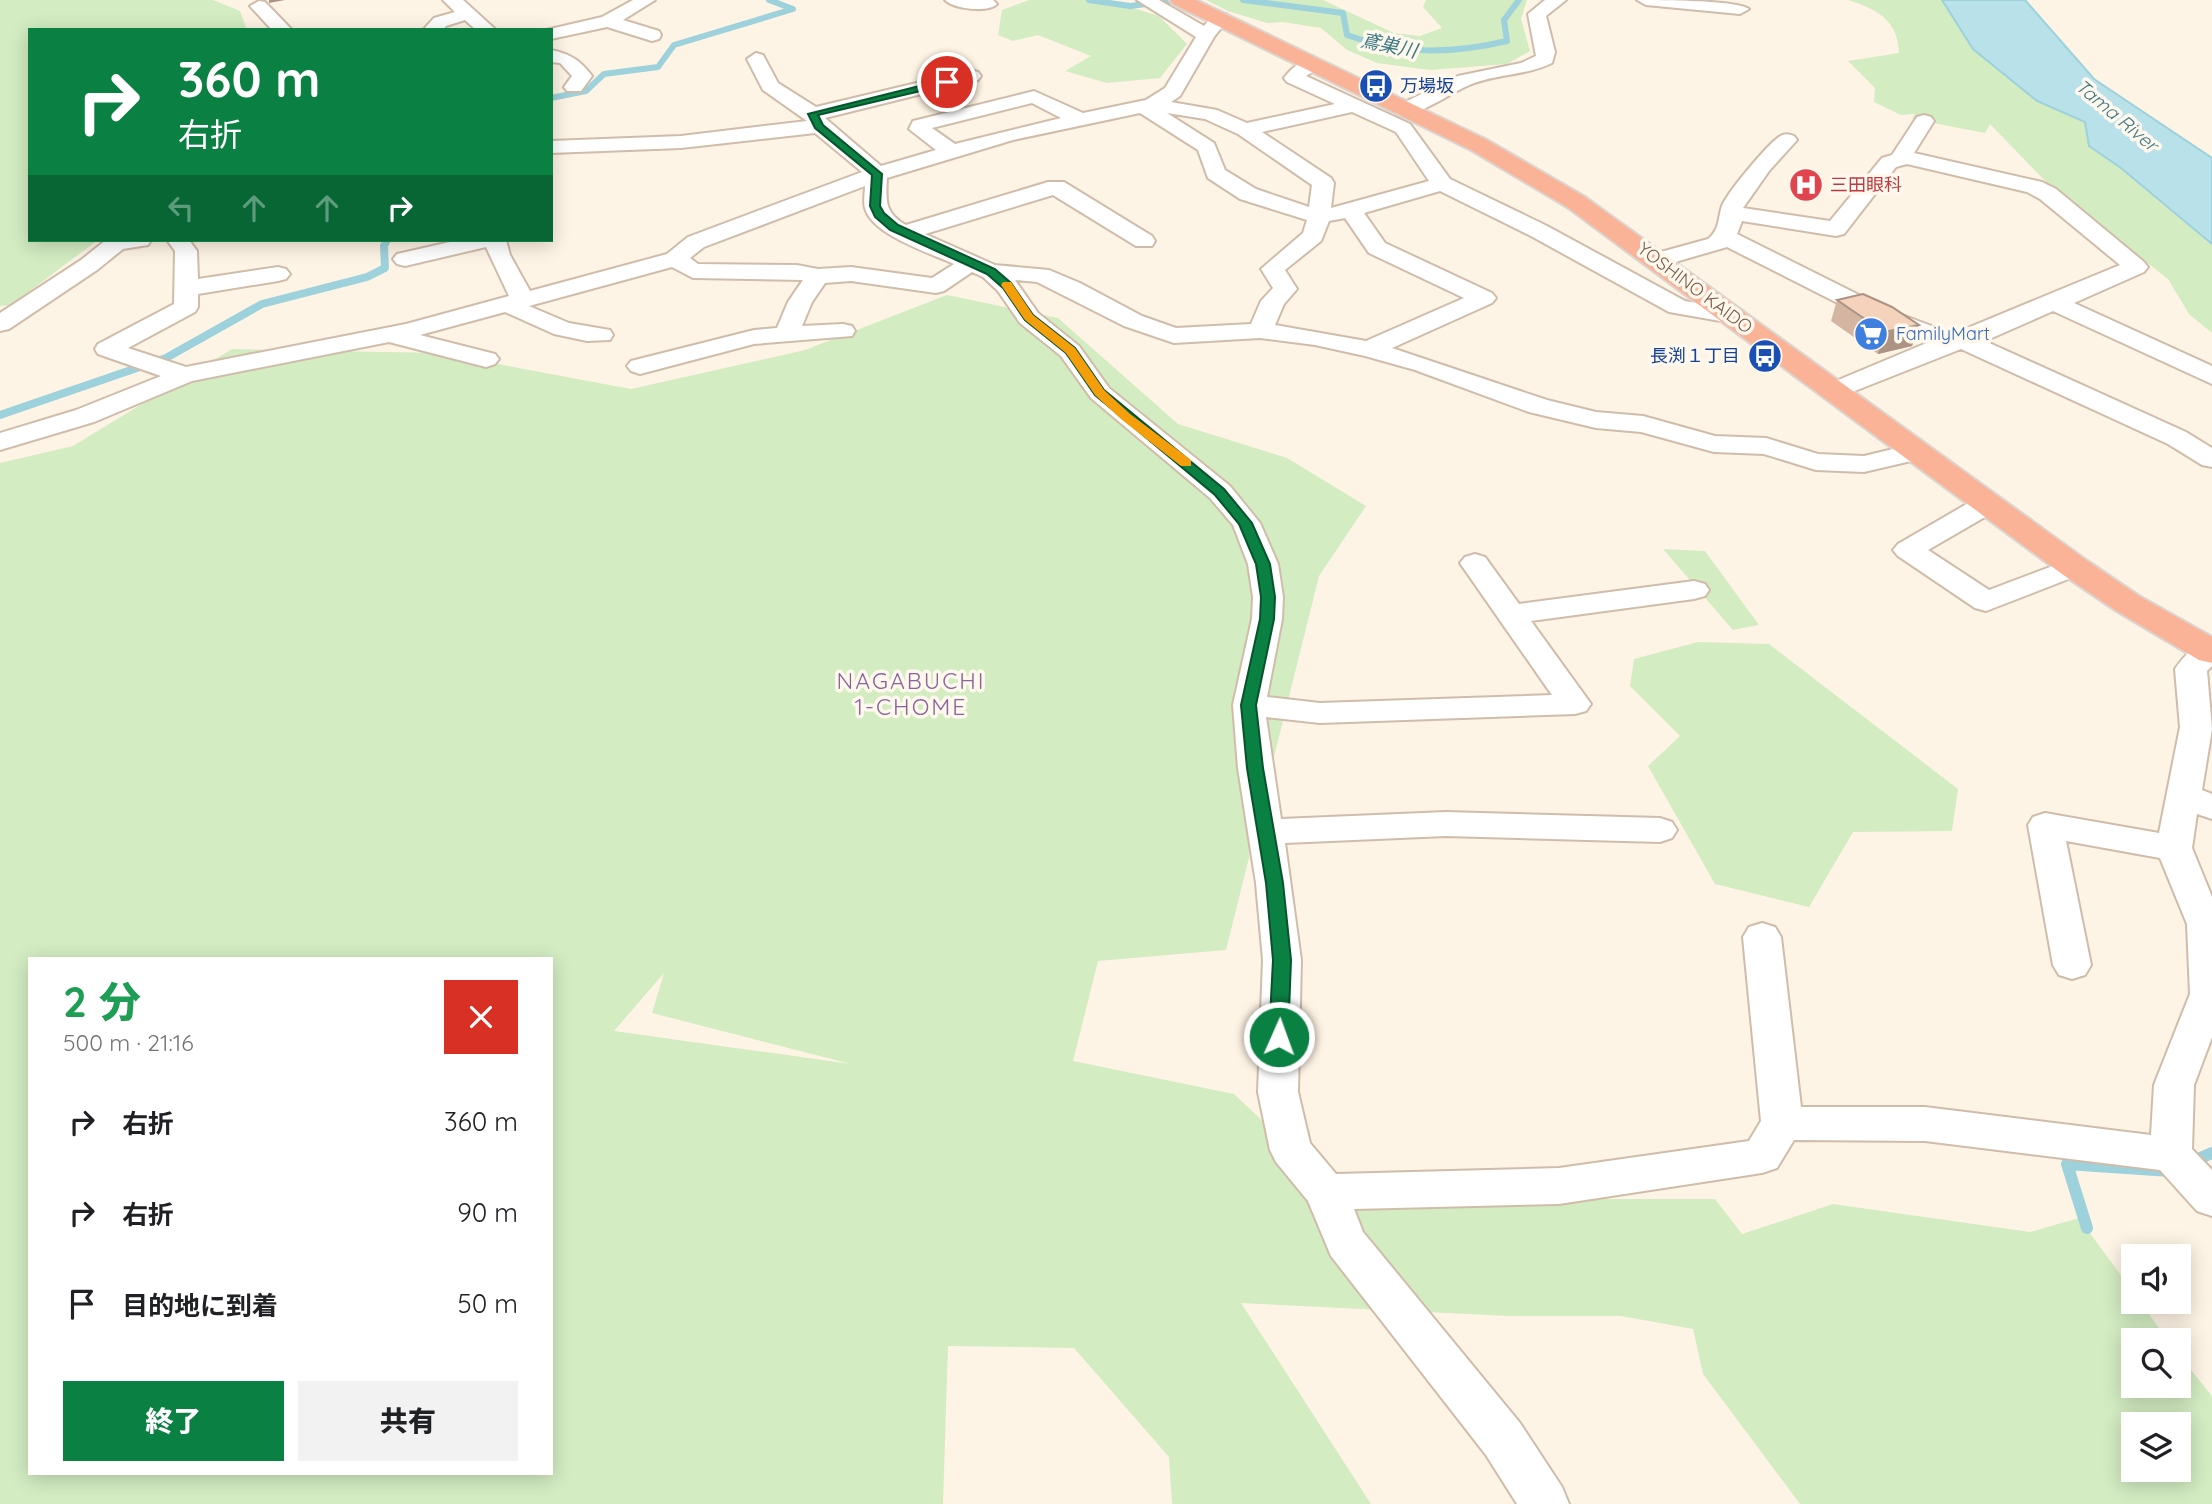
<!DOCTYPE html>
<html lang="ja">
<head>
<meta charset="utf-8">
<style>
  body { margin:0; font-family:Quicksand,"Noto Sans JP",sans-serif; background:#f2f2f2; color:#202124; height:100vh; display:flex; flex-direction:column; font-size:26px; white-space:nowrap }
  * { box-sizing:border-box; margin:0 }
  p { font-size:23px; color:#757577 }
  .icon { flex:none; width:38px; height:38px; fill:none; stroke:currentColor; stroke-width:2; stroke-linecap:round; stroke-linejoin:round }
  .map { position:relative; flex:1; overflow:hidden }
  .drawer { position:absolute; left:28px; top:957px; width:525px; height:518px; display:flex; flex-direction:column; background:#fff; border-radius:0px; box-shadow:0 4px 18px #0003 }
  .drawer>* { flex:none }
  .top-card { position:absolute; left:28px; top:28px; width:525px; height:214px; border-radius:0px; box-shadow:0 4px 18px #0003; background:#0b8043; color:#fff; overflow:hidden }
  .controls { position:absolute; left:2121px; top:1244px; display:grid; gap:14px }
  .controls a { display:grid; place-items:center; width:70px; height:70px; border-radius:0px; background:#fff; box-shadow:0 4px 18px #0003; font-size:35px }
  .pin { position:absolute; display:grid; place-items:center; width:60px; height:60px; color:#fff; margin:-30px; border:4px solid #fff; border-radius:50%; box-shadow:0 2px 7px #0007 }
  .me { position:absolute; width:77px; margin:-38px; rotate:2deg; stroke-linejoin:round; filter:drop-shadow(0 0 5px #0008) }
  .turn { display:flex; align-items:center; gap:24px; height:147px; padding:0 35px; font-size:32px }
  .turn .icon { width:91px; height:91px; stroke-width:2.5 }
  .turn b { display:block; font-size:49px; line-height:60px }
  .lanes { display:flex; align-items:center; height:66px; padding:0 35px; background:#0003; justify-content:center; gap:35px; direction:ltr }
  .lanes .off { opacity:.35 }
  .round { display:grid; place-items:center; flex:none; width:74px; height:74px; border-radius:0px; background:#f2f2f2 }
  .summary { display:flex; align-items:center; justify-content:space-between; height:119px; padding:0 35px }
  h1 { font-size:42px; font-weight:800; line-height:52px; color:#1e9e55 }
  .action { display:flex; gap:14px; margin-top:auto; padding:14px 35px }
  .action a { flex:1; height:80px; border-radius:0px; background:#0b8043; color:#fff; font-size:28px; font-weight:800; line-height:80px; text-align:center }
  .action a+a { background:#f2f2f2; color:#202124 }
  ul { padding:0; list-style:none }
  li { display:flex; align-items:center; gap:21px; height:91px; padding:0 35px }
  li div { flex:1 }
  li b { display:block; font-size:26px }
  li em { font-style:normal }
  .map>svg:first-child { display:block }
</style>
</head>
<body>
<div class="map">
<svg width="2212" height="1504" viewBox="0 0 2212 1504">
  <rect width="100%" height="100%" fill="#fef4e5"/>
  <!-- green -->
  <path fill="#d3ecc2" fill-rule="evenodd" d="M 0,0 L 213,0 L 240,11 L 247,30 L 30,30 L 30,240 L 98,240 L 11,305 L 0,306 Z
    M 1029,0 L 1107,0 L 1159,16 L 1187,44 L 1160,78 L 1107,83 L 1065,71 L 1091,56 L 1038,35 L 1013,41 L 998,35 L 1002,10 Z
    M 1206,0 L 1323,0 L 1394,33 L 1420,36 L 1442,28 L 1423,7 L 1426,0 L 1527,0 L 1521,19 L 1530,51 L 1507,64 L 1430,70 L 1377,63 L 1347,50 L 1321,28 L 1283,22 L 1267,23 L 1228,11 Z
    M 1848,0 L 1942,0 L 1973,49 L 2037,101 L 2085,123 L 2090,146 L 2121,168 L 2212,244 L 2212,333 L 2189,314 L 2168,279 L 2053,189 L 1990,124 L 1985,133 L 1912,119 L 1915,114 L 1901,115 L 1874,102 L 1875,88 L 1848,61 L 1899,53 C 1898,20 1877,9 1848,0 Z
    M 947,295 L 1058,318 L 1178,424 L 1287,458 L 1366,506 L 1319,576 L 1226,950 L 1098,961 L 1073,1061 L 1234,1094 L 1346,1199 L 1715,1199 L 1742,1234 L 1833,1204 L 2030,1232 L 2079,1218 L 2133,1292 L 2133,1302 L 2140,1302 L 2168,1340 L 2133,1340 L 2133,1386 L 2179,1386 L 2179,1355 L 2212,1396 L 2212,1504 L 1800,1504 L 1703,1374 L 1693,1329 L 1621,1316 L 1508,1316 L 1241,1303 L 1371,1504 L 1172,1504 L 1169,1457 L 1074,1348 L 948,1346 L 943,1504 L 0,1504 L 0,463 L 73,446 L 232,349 L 439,353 L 631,389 L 805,350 ZM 30,959 L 551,959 L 551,1474 L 30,1474 ZM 664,973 L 652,1013 L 851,1064 L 614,1031 ZM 2133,1424 L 2179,1424 L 2179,1470 L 2133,1470 Z
    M 1663,549 L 1705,551 L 1759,625 L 1733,630 Z
    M 1698,642 L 1769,644 L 1958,789 L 1952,831 L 1853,832 L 1809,907 L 1715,884 L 1648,766 L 1680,736 L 1630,686 L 1634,659 Z"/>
  <!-- water -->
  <path fill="#b8e1e9" stroke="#9dd1db" stroke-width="2" d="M 1942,0 L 2025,0 L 2094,79 L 2212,158 L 2212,244 L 2121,168 L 2089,146 L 2085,122 L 2037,101 L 1973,49 Z"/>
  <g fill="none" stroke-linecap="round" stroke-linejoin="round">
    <!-- stream-far2 -->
    <path stroke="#9dd1db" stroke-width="6" d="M 1089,0 L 1130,6 L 1177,0
      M 1243,0 L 1343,13 L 1347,35 C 1400,55 1452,54 1507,41 L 1504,20 L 1519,0
      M 551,98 L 586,91 L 604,74 L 658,67 L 674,45 L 793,9 L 769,0
      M 384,248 L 388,240"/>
    <!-- stream-far1 -->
    <path stroke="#9dd1db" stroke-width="8" d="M 0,415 L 166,358 L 262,304 L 367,277 L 385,268 L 384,246"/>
    <!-- stream -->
    <path stroke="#9dd1db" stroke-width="12" d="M 2191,1162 L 2212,1153
      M 2087,1228 L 2067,1164 L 2170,1171"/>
    <!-- minor casing -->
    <g stroke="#d0bcaa" stroke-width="4">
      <path id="minor" d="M 443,0 L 463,0 L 496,30 L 476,30 L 465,20 L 446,26 L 443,30 L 423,30 L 434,18 L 455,12 Z
        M 633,0 L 655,0 L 623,20 L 659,31 L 661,35 L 659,39 L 652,41 L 607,27 L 551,39 L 551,30 L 546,30 L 602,17 Z
        M 945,0 L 993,0 L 997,4 C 988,13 954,9 945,0 Z
        M 1137,0 L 1159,0 L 1204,26 L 1214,14 L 1226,14 L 1229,18 L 1214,37 L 1180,96 L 1171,102 L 1217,110 L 1247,123 L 1335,104 L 1287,82 L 1284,78 C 1293,66 1305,57 1320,61 L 1323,65 L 1306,76 L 1410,124 L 1450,179 L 1547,226 L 1685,301 L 1741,311 L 1744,316 L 1741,321 L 1732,323 L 1669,312 L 1531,236 L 1440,191 L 1364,213 L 1385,243 L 1492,293 L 1496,298 L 1492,303 L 1392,348 L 1547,400 L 1596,412 L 1643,416 L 1715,436 L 1766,438 L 1818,454 L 1864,456 L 1914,444 L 1924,446 L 1928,452 L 1924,458 L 1864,472 L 1816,470 L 1764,454 L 1714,452 L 1641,432 L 1596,428 L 1529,412 L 1415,370 L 1365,356 L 1315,345 L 1260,338 L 1174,343 L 1124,326 L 1037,282 L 1015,280 L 1038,313 L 1079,346 L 1109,388 L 1230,486 L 1260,523 L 1278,564 L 1283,597 L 1282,619 L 1267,697 L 1320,703 L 1552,695 L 1460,563 L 1465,557 L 1475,554 L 1485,557 L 1519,604 L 1694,581 L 1705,584 L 1709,590 L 1705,596 L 1694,599 L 1531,621 L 1591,704 L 1586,711 L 1575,714 L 1320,723 L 1266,717 L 1281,819 L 1446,812 L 1660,818 L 1672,822 L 1677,830 L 1672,838 L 1660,842 L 1446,836 L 1285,843 L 1301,960 L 1298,1092 L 1310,1143 L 1336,1174 L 1559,1168 L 1749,1141 L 1761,1121 L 1743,937 L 1749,927 L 1762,923 L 1775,927 L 1781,937 L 1801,1107 L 1925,1107 L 2151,1135 L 2154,1085 L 2190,994 L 2187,924 L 2160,858 L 2066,841 L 2091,965 L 2085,975 L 2072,979 L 2059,975 L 2053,965 L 2028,825 L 2033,817 L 2045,813 L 2159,833 L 2180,727 L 2175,669 C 2184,656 2196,642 2212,642 L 2212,666 L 2207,671 L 2212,729 L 2202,790 L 2212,794 L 2212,819 L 2197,814 L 2192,848 L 2212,897 L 2212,1037 L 2194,1085 L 2192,1149 L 2212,1170 L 2212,1216 L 2197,1211 L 2160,1170 L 1925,1141 L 1794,1140 L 1777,1168 L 1762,1173 L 1559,1204 L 1354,1209 L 1363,1232 L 1520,1423 L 1562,1487 L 1569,1504 L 1517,1504 L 1486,1455 L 1331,1256 L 1308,1201 L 1276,1162 L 1270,1150 L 1258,1092 L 1263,960 L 1256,883 L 1238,768 L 1233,705 L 1252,619 L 1253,597 L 1248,564 L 1233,525 L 1210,498 L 1091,398 L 1061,356 L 1020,323 L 998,291 L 983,277 L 972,272 L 944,291 L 936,293 L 851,281 L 825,283 L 812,302 L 802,326 L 843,324 L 852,326 L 855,331 L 852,336 L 754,344 L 640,374 L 631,371 L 627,366 L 631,361 L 754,330 L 777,328 L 788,302 L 803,280 L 693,278 L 672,267 L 529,306 L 569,323 L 610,330 L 613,335 L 610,340 L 587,341 L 554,334 L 505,312 L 420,335 L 495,354 L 499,359 L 495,364 L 486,367 L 389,342 L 192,381 L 94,422 L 0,450 L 0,433 L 76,410 L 161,376 L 98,354 L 95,349 L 98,344 L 174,304 L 175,251 L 167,240 L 189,240 L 197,251 L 198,279 L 278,267 L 286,269 L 290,274 L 286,279 L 278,281 L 198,294 L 198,307 L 195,312 L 128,348 L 186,367 L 406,324 L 509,296 L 486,247 L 405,266 L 397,264 L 393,259 L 397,254 L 459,240 L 506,240 L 510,255 L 530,291 L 667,254 L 688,237 L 862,172 L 815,133 L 681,148 L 551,153 L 551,141 L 681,136 L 807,121 L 763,90 L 747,59 L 756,53 L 763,55 L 778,83 L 816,107 L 971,70 L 978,72 L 981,76 L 978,80 L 825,118 L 881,166 L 936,150 L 909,129 L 913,121 L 1034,91 L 1083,113 L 1146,100 L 1165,88 L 1196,37 ZM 1032,103 L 1061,118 L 955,144 L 932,128 ZM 1352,112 L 1396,132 L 1429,181 L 1331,208 L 1334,183 L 1331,178 L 1262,132 ZM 1140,113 L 1198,150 L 1208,178 L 1240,199 L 1307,220 L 1303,233 L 1261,269 L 1273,288 L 1261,301 L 1251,324 L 1176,328 L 1142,316 L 1080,283 L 1049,270 L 995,265 L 925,234 L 1053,195 L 1136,246 L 1152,246 L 1155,241 L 1152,236 L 1064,182 L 1048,182 L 906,225 C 884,213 886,200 887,178 L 1013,140 ZM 1167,113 L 1205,119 L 1238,134 L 1312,185 L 1309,207 L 1256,189 L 1225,170 L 1214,143 ZM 865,186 C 865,193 863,201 865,208 C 872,235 930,253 954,264 L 932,278 L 851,267 L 818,269 L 797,265 L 698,264 L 690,258 L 704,247 ZM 1345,218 L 1369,253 L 1464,298 L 1366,341 L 1275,325 L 1284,304 L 1297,289 L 1285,270 L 1321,241 L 1329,221 Z
        M 1545,0 L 1566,0 L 1546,16 L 1555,52 L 1552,63 C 1525,76 1494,74 1467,86 C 1449,94 1415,119 1397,114 L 1394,110 L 1397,106 L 1458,76 L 1521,63 L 1536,56 L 1528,14 Z
        M 1637,0 C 1658,0 1737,0 1749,9 L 1740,14 L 1646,5 Z
        M 259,1 L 265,2 L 292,30 L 272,30 L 250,6 Z
        M 551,50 C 570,54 580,60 592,76 L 581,91 L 567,91 L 564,87 L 572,76 L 560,63 L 551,62 Z
        M 1924,115 L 1931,117 L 1934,121 L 1914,153 L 2042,182 L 2056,189 L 2144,262 L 2148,267 L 2144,272 L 2074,303 L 2212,366 L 2212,384 L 2053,311 L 1985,341 L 2186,432 L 2212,448 L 2212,467 L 2202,465 L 2168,444 L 1961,349 L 1842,396 L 1833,399 L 1824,396 L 1820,391 L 1824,386 L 1929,342 L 1871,320 L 1727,247 L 1658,267 L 1650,265 L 1646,260 L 1650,255 L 1708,239 C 1720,230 1718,217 1722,206 C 1727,193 1767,145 1779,137 C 1784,133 1789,134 1794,136 L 1797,140 L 1769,171 L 1743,208 L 1830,221 L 1882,158 L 1892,155 L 1917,117 ZM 1907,164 L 2027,192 L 2040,199 L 2120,265 L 1953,334 L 1889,310 L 1737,234 L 1742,221 L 1836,236 L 1844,234 L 1896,167 Z
        M 106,240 L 151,240 L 148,245 L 123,249 L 97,270 L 9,329 L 0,331 L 0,313 L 81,260 Z
        M 1987,496 L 1997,498 L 2001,504 L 1997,510 L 1928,550 L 1989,590 L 2074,558 L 2084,561 L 2089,567 L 2084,573 L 1986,611 L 1975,608 L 1898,556 L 1893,550 L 1898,544 L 1977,498 Z"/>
    </g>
    <!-- highway casing -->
    <g stroke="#dcd4cf" stroke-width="4">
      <path id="highway" d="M 1170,0 L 1196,0 L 1487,140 L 1585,197 L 2086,560 L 2139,596 L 2212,637 L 2212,663 L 2199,660 L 2115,610 L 2062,574 L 1567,207 L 1471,150 L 1173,4 Z"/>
    </g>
    <!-- minor -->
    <use href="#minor" fill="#fff" fill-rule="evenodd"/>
    <!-- highway -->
    <use href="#highway" fill="#fbb398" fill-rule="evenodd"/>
  </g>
  <!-- wall -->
  <path fill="#d3b5a1" d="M 1837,300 L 1919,325 L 1912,346 L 1878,354 L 1831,321 Z"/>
  <!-- shaded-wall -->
  <path fill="#ac9383" d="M 269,0 L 285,0 L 269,3 Z
    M 1919,325 L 1912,346 L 1878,354 L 1884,332 Z"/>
  <!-- building -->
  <path fill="#f5d2bb" stroke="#ac9383" stroke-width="2" d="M 1863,294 L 1892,307 L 1919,325 L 1884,332 L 1837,300 Z"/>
  <!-- route -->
  <path fill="#0b8043" stroke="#07532c" stroke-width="2" d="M 947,79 L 952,82 L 951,84 L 818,115 L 823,125 L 882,174 L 880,206 L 884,213 L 898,225 L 995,269 L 1011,283 L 1033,315 L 1075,348 L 1104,390 L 1224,489 L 1252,523 L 1270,564 L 1275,597 L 1274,619 L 1256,705 L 1263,768 L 1283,883 L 1291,960 L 1288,1037 L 1285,1042 L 1279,1044 L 1272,1042 L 1269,1037 L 1273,960 L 1266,883 L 1247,768 L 1241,705 L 1260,619 L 1261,597 L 1256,564 L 1239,524 L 1215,495 L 1095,395 L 1066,353 L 1025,320 L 1003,288 L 987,274 L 890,230 L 875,217 L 870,206 L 872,175 L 815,128 L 808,114 Z"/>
  <!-- slow -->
  <path fill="#f59e0b" d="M 1003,282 L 1011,282 L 1033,315 L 1075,348 L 1104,390 L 1130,414 L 1191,460 L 1191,466 L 1181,466 L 1121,419 L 1095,395 L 1066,353 L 1025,320 L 1001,285 Z"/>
  <!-- icons -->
  <defs>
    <g id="bus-disc" transform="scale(1.75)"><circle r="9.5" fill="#1a4fb4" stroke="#fff8ed"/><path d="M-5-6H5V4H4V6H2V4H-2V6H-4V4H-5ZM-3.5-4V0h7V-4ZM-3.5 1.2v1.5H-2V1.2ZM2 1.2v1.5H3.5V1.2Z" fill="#fff"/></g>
    <g id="hospital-disc" transform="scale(1.75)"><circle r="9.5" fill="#e0444e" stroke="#fff8ed"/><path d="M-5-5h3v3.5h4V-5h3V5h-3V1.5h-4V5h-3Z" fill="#fff"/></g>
    <g id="supermarket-disc" transform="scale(1.75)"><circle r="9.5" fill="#3f7fe0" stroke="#fff8ed"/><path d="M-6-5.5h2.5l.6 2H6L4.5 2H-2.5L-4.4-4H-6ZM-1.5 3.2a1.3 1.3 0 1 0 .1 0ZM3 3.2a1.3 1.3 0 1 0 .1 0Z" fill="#fff"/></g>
  </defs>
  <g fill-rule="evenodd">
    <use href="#bus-disc" x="1376" y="86"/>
    <use href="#hospital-disc" x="1806" y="185"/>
    <use href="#supermarket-disc" x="1871" y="334"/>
    <use href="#bus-disc" x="1765" y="356"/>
  </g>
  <g text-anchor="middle" stroke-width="7" stroke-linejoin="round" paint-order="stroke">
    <!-- far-transit labels -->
    <g font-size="18" fill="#164399" stroke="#fff8ed" text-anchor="start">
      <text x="1400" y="92">万場坂</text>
      <text x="1740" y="362" text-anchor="end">長渕１丁目</text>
    </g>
    <!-- far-health labels -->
    <g font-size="18" fill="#be3a42" stroke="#fff8ed" text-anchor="start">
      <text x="1830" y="191">三田眼科</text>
    </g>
    <!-- far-street labels -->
    <g font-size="18" fill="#795a48" stroke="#fff8ed">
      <text transform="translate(1695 288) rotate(37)" y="6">YOSHINO KAIDO</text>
    </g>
    <!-- far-shop labels -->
    <g font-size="18" fill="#366cbe" stroke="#fff8ed" text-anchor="start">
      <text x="1896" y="340">FamilyMart</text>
    </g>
    <!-- far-water labels -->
    <g font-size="19" font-style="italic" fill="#3d7a86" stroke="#fff8ed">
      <text transform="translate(1389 45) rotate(12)" y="7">鳶巣川</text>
      <text transform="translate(2117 115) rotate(40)" y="7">Tama River</text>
    </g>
    <!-- neighbourhood labels -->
    <g font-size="23" letter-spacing="2" fill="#8a639c" stroke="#fff8ed">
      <text x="911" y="689">NAGABUCHI<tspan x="911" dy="26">1-CHOME</tspan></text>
    </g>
  </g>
</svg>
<div class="controls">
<a><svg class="icon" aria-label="sound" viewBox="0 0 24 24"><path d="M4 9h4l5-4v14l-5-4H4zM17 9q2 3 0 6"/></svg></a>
<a><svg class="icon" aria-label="search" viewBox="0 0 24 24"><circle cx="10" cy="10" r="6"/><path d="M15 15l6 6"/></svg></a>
<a><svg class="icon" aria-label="layers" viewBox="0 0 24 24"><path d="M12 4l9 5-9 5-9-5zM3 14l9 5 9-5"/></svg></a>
</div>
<div class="pin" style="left:947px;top:82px;background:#d93025"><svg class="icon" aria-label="arrive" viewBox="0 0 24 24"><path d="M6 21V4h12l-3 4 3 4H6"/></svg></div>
<svg class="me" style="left:1279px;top:1037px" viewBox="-20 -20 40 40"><circle r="17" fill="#0b8043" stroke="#fff" stroke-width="3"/><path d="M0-11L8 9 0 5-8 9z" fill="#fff"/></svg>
<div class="top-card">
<div class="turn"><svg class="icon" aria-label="right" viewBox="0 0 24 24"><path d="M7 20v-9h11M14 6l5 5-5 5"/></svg><div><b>360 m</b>右折</div></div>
<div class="lanes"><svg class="icon off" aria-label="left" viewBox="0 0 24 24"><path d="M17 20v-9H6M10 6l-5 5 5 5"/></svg><svg class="icon off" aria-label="ahead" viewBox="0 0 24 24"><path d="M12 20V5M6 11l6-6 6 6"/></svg><svg class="icon off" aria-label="ahead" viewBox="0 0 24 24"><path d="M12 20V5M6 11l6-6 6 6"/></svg><svg class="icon" aria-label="right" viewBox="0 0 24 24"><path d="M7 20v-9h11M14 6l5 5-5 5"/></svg></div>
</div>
<section class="drawer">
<div class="summary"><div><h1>2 分</h1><p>500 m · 21:16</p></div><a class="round" style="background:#d93025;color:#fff"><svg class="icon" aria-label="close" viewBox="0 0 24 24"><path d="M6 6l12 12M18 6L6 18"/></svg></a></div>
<ul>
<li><svg class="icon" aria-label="right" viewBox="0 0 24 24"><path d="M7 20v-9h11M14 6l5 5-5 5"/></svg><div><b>右折</b></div><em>360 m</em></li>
<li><svg class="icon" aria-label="right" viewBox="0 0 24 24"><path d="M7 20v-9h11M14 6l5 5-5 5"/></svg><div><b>右折</b></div><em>90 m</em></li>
<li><svg class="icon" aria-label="arrive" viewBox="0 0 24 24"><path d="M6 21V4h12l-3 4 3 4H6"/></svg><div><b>目的地に到着</b></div><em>50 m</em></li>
</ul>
<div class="action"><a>終了</a><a>共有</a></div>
</section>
</div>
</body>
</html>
